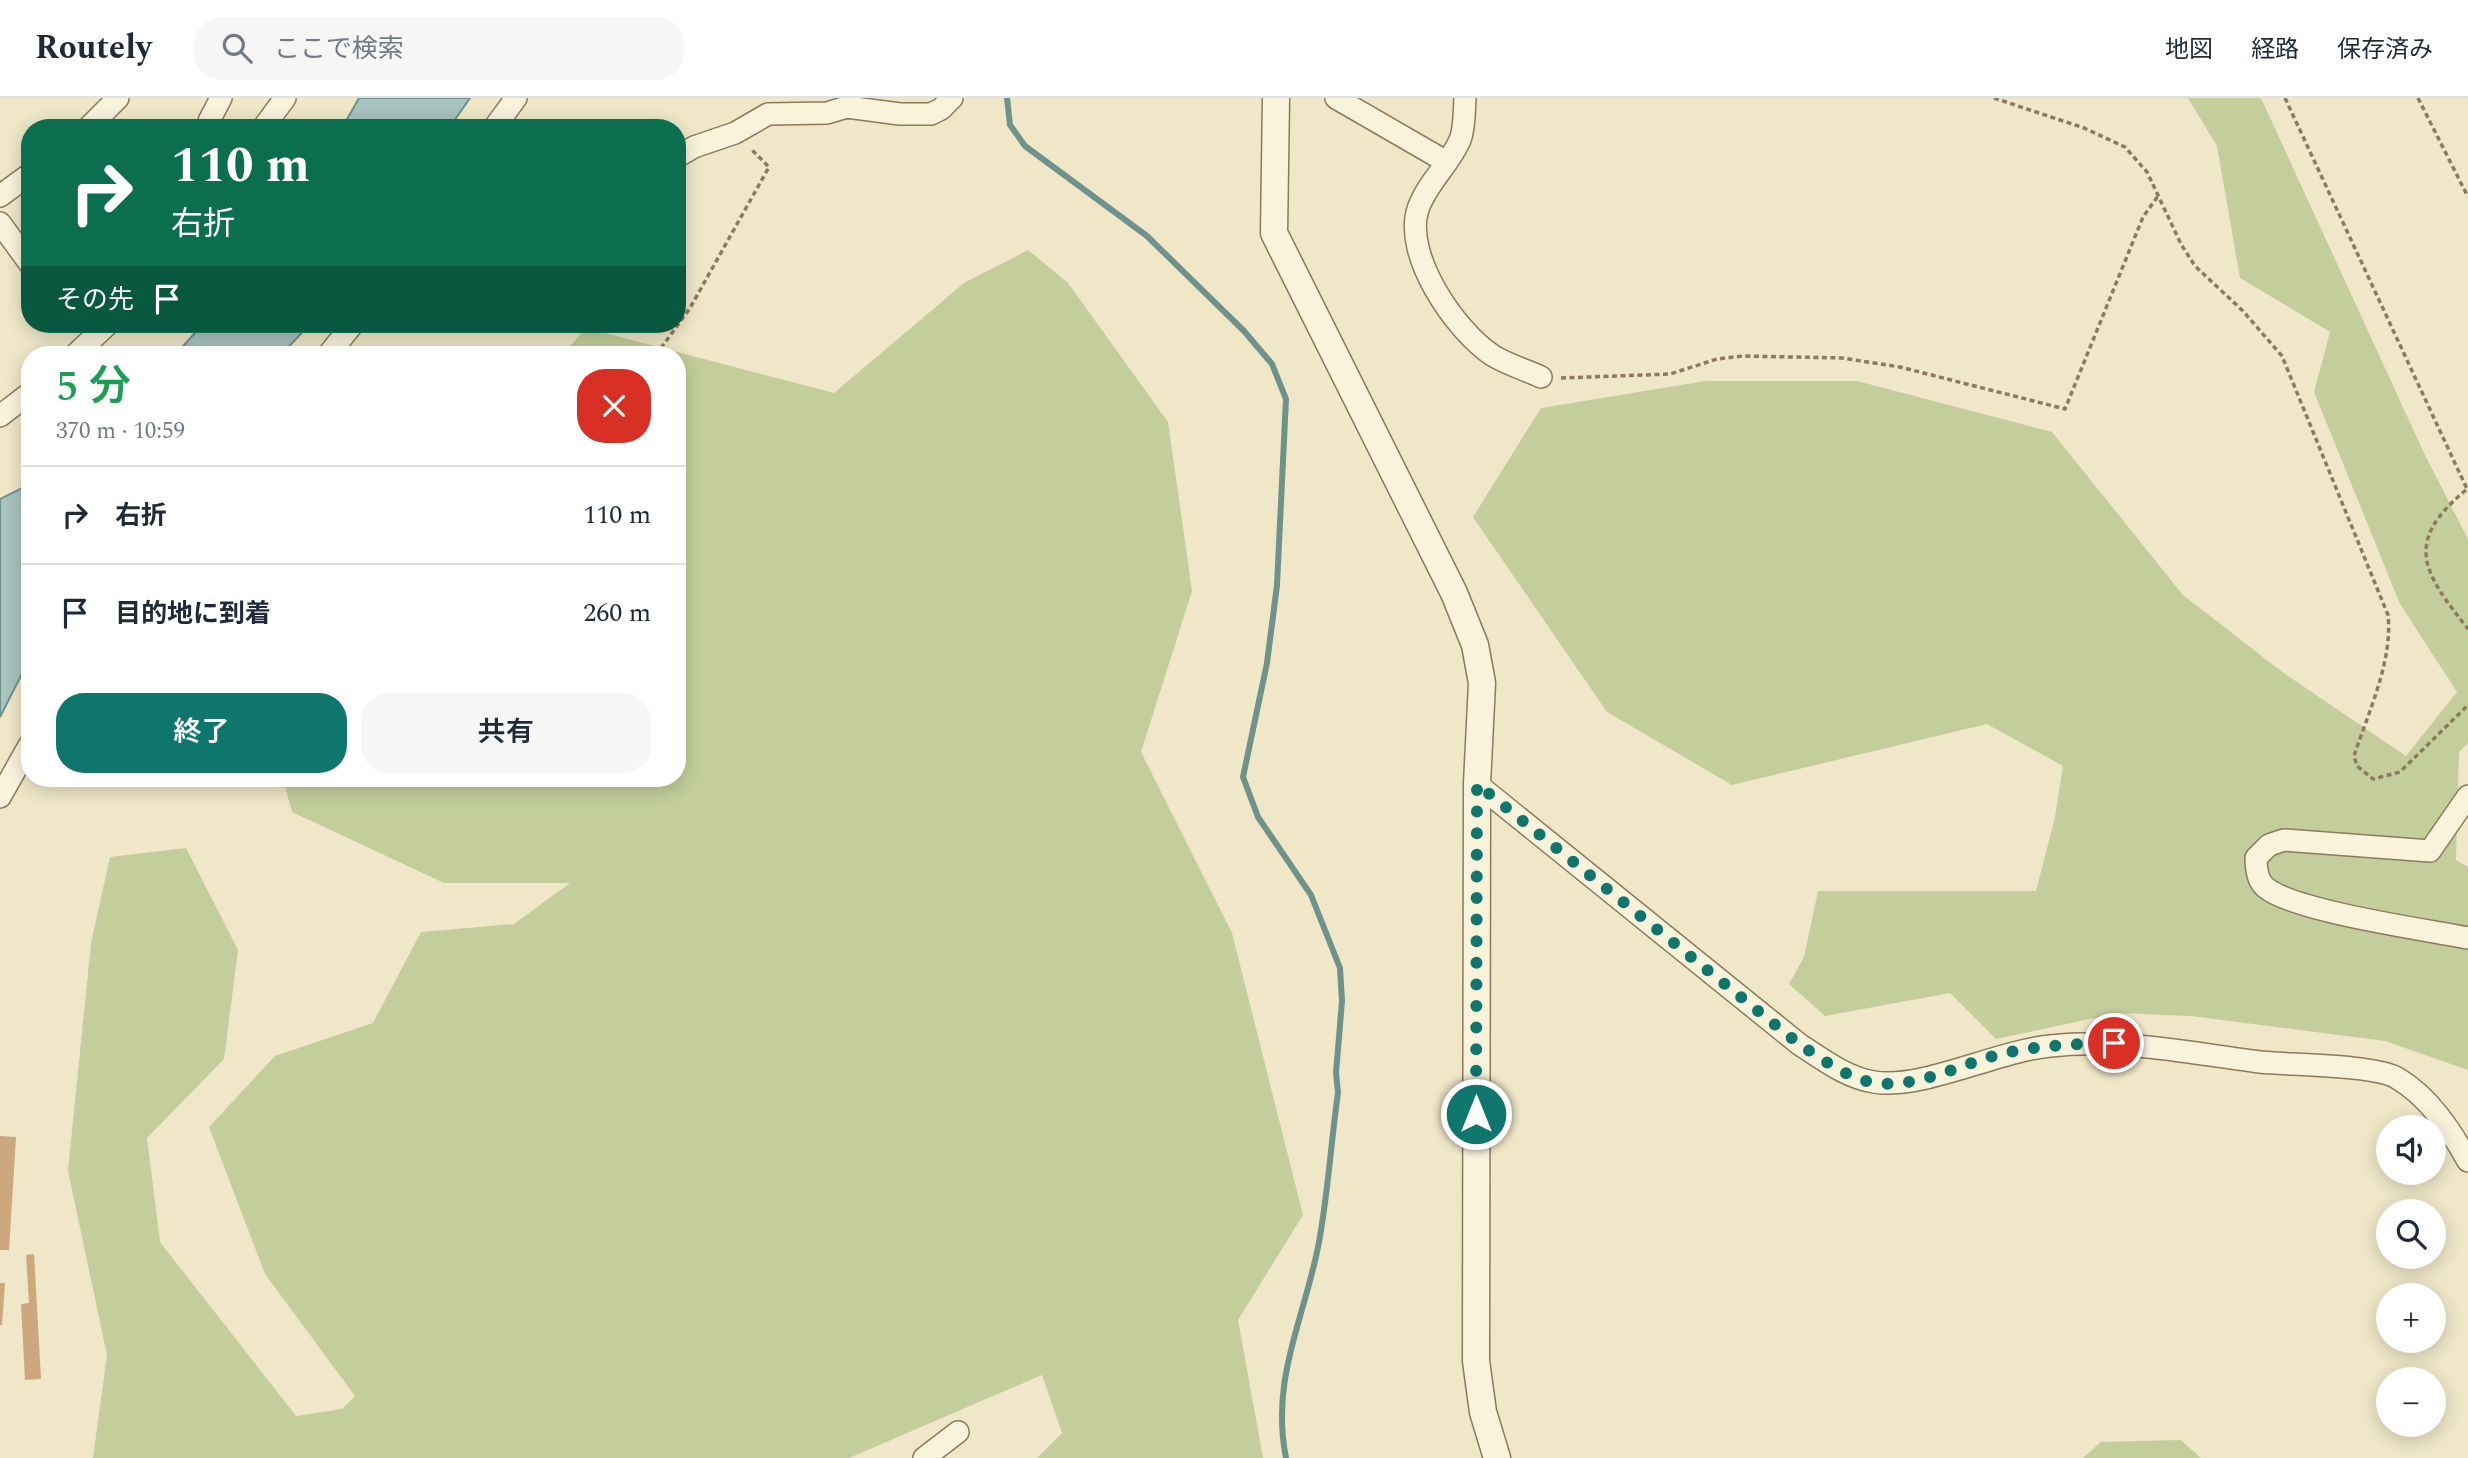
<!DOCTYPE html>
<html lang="ja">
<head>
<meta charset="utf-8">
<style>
  body { margin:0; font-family:Spectral,"Noto Sans JP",serif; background:#f6f6f7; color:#1f2937; height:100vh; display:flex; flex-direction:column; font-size:26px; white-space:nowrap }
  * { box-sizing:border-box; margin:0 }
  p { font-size:23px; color:#747a83 }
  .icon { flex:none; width:38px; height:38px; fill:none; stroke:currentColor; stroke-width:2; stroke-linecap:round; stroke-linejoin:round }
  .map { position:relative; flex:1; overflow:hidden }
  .side { position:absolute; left:21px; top:248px; width:665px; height:441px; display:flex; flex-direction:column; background:#fff; border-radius:28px; box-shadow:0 4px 18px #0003 }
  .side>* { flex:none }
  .banner { position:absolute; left:21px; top:21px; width:665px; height:214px; border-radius:28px; box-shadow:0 4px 18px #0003; background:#0b6e4f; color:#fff; overflow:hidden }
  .buttons { position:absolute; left:2376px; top:1017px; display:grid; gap:14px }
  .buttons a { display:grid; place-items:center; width:70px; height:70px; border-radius:50%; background:#fff; box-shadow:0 4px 18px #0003; font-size:35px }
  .pin { position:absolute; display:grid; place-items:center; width:60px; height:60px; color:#fff; margin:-30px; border:4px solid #fff; border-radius:50%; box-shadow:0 2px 7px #0007 }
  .me { position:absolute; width:77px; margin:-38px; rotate:0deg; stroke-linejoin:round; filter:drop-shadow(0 0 5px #0008) }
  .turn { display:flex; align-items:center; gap:24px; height:147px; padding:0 35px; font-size:32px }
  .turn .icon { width:91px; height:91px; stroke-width:2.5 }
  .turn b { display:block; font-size:49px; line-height:60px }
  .then { display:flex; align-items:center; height:66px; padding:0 35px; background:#0003; gap:14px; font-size:26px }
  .round { display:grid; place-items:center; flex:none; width:74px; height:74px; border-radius:28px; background:#f6f6f7 }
  .headline { display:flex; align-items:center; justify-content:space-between; height:119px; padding:0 35px }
  h1 { font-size:42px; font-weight:600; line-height:52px; color:#1e9e55 }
  .button { display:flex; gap:14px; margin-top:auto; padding:14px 35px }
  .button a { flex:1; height:80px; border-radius:28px; background:#0f766e; color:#fff; font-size:28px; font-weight:600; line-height:80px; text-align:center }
  .button a+a { background:#f6f6f7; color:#1f2937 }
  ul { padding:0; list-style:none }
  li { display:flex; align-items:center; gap:21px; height:98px; padding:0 35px; border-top:2px solid #e0e1e3 }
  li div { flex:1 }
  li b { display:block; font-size:26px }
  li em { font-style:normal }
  header { display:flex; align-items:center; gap:42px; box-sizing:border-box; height:98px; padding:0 35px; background:#fff; border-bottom:2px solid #e0e1e3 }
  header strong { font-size:33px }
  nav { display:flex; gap:38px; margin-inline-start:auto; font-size:24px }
  .search { width:490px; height:63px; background:#f6f6f7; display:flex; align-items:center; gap:18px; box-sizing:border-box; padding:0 24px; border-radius:28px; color:#747a83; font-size:26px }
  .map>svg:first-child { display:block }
</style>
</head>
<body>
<header>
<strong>Routely</strong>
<div class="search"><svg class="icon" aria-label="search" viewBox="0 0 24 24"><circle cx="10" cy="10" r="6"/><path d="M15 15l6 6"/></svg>ここで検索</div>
<nav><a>地図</a><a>経路</a><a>保存済み</a></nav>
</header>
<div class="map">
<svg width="2468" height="1360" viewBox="0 0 2468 1360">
  <rect width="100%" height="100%" fill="#efe7c8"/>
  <!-- green -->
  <path fill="#c3ce9c" d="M 2188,0 L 2261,0 L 2424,355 L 2468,441 L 2468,645 L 2459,654 L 2456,762 L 2468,769 L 2468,972 L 2385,943 L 2191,918 L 2118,915 L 1996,941 L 1950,895 L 1825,918 L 1789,886 L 1804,859 L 1818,793 L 2036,793 L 2055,719 L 2063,668 L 1987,626 L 1732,687 L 1607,614 L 1473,419 L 1541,310 L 1706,283 L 1857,283 L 2052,334 L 2183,497 L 2281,573 L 2406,658 L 2457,594 L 2400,506 L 2314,294 L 2330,234 L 2240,180 L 2217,48 Z
    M 1028,152 L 1068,185 L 1168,324 L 1192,493 L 1141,654 L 1232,835 L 1303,1117 L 1238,1222 L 1263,1360 L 1037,1360 L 1062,1335 L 1042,1277 L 849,1360 L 93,1360 L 107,1257 L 68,1073 L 91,845 L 110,759 L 186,750 L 238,852 L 224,961 L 147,1040 L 160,1144 L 296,1318 L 342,1311 L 355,1298 L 265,1176 L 209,1029 L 275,958 L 373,925 L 421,834 L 514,826 L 570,785 L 444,785 L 292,714 L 283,681 L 677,681 L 677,257 L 562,257 L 586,230 L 834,295 L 964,185 Z
    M 2181,1342 L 2201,1360 L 2083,1360 L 2101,1344 Z"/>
  <!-- water -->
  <path fill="#a9c3be" stroke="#6f928d" stroke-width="2" d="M 359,0 L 470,0 L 449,30 L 342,30 Z
    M 203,226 L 310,226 L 281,257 L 175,257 Z
    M 30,386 L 30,560 L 0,619 L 0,401 Z"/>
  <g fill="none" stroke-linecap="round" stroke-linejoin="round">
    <!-- stream -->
    <path stroke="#6f928d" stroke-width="6" d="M 1007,0 L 1010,27 L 1025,48 L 1147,138 L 1244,233 L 1272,266 L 1286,301 L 1277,487 L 1267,565 L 1243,679 L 1258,719 L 1311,797 L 1340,870 L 1342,903 L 1336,975 L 1338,995 C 1331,1044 1328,1095 1319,1144 C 1305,1220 1270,1280 1286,1360"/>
  </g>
  <!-- building -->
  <path fill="#cda77e" d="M 0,1038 L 16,1039 L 9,1152 L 0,1152 Z
    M 34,1156 L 41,1281 L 25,1282 L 21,1206 L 29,1205 L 26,1157 Z
    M 0,1185 L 5,1185 L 2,1227 L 0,1227 Z"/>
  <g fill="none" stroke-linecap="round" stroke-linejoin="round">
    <!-- minor casing -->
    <g stroke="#8b7a5d" stroke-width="24">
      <path id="minor" d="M 1336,0 L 1445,63
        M 1465,0 C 1464,14 1465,29 1460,42 C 1449,67 1427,85 1418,111 C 1403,157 1455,232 1492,257 C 1506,266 1526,272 1541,279
        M 209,23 L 221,0
        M 88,30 L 118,0
        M 263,30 L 285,0
        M 494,30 L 516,0
        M 677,59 L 694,49 L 735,35 L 768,16 L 827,15 L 847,9 L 900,16 L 931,16 L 941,11 L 952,0
        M 0,98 L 30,76
        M 0,125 L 30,166
        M 75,257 L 108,226
        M 328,257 L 353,226
        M 0,318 L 30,295
        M 1477,686 L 1799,946 C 1822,961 1847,980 1874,984 C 1921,992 1997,953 2050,948 C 2122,940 2189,955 2260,964 C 2289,967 2376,967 2397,980 C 2429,999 2450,1031 2468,1063
        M 2468,698 L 2430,753 L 2284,742 L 2269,747 L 2256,760 C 2256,769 2257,782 2265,789 C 2292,813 2427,832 2468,840
        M 0,699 L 30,646
        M 924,1360 L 958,1334"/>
    </g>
    <!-- tertiary casing -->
    <g stroke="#8b7a5d" stroke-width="29">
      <path id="tertiary" d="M 1276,0 L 1274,135 L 1454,495 L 1475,547 L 1482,585 L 1477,686 L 1476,1263 L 1483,1314 L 1497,1360"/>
    </g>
    <!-- path -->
    <path stroke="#8b7a5d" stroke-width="3.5" stroke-dasharray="5 3.5" stroke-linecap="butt" d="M 1994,0 L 2084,30 L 2125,49 L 2147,74 L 2181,146 L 2195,168 L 2243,213 L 2282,258 L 2388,517 C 2393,563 2368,615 2354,658 L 2357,668 L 2373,681 L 2400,674 L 2468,607
      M 2285,0 L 2467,391
      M 2418,0 L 2468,99
      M 656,257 L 690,210 L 769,69 L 750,50
      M 1561,280 L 1670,276 L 1717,261 L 1743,258 L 1842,260 L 1900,269 L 2065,311 L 2143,119 L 2158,98
      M 2466,392 C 2402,445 2424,475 2468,531"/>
    <!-- minor -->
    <use href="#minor" stroke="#f9f3dc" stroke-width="21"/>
    <!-- tertiary -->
    <use href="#tertiary" stroke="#f9f3dc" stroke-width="26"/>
  </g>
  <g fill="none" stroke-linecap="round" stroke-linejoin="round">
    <!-- route -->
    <path stroke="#0f766e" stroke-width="12" stroke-dasharray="0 21.6" d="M 1476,1016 L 1477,686 L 1799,946 C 1822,961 1848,981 1876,985 C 1920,990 1960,966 2001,956 C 2038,947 2076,946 2114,945"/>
  </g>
</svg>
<div class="buttons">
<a><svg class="icon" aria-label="sound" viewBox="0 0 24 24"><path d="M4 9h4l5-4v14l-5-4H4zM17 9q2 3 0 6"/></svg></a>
<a><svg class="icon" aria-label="search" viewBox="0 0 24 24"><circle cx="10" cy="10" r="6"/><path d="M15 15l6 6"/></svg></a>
<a>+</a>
<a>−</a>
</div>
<div class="pin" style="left:2114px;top:945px;background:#d93025"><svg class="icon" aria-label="arrive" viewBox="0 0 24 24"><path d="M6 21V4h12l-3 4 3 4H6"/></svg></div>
<svg class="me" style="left:1476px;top:1016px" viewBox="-20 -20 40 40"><circle r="17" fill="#0f766e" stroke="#fff" stroke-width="3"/><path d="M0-11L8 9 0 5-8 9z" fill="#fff"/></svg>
<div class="banner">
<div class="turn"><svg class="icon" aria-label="right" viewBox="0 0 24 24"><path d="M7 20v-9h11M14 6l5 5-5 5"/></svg><div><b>110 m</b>右折</div></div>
<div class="then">その先<svg class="icon" aria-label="arrive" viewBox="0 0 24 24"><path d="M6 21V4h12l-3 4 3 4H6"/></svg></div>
</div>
<section class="side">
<div class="headline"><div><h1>5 分</h1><p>370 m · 10:59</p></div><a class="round" style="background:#d93025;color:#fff"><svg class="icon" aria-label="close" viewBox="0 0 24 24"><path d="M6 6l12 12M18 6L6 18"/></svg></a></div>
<ul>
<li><svg class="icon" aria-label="right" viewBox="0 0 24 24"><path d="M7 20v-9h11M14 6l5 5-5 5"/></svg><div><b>右折</b></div><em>110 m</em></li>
<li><svg class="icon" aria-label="arrive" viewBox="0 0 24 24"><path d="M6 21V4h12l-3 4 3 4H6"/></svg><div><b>目的地に到着</b></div><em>260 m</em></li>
</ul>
<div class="button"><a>終了</a><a>共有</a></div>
</section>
</div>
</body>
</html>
